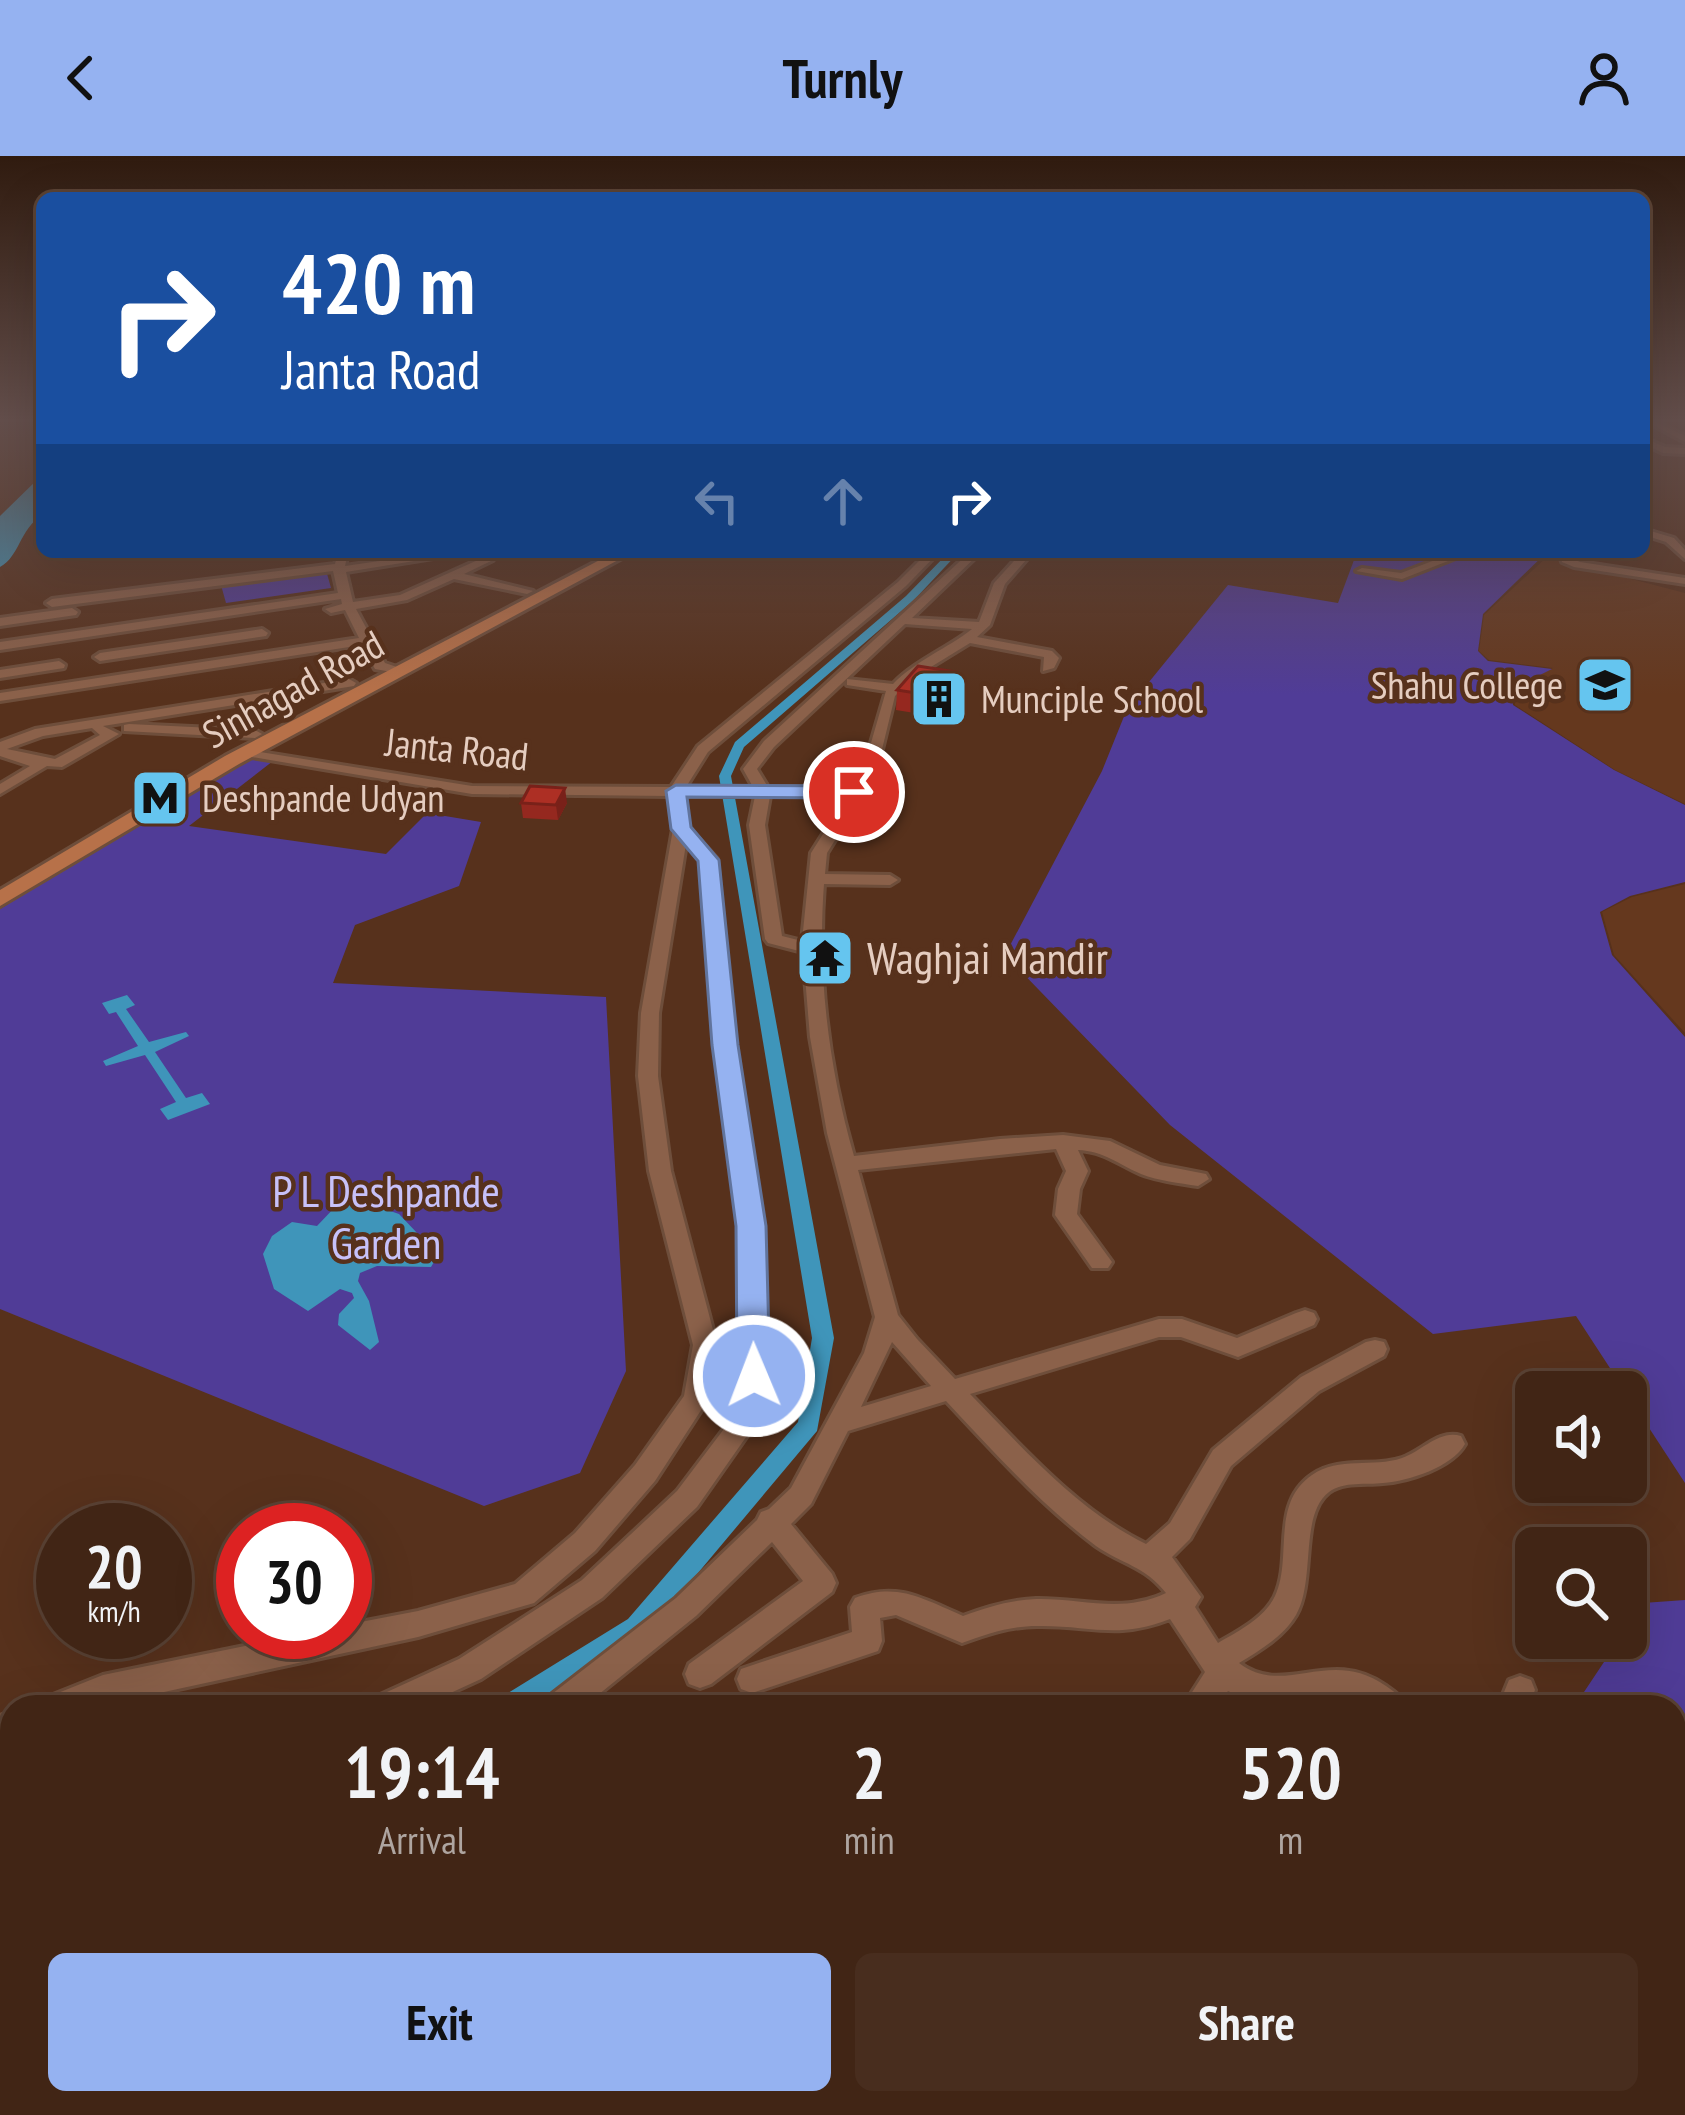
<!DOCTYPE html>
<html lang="en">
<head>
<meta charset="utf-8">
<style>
  body { margin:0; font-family:"PT Sans Narrow",sans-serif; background:#482d1e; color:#f1f3f6; height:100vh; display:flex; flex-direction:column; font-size:45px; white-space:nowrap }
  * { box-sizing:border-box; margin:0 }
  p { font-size:39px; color:#aea5a0 }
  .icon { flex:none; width:66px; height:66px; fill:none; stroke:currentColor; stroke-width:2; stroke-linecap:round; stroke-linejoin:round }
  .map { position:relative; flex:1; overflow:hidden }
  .drawer { position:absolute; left:0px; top:1539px; width:1686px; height:420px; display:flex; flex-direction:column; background:#412515; border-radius:36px 36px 0 0; box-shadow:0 12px 48px #0002,0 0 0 3px #5a4234 }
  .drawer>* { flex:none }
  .hud { position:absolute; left:36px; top:36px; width:1614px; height:366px; border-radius:18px; box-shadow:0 12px 48px #0002,0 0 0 3px #5a4234; background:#1a4fa0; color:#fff; overflow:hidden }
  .buttons { position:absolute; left:1515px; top:1215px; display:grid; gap:24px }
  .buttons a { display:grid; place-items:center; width:132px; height:132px; border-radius:18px; background:#412515; box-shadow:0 12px 48px #0002,0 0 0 3px #5a4234; font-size:60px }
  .speed { position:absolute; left:36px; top:1347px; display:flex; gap:24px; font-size:60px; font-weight:700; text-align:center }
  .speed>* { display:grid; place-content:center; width:156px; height:156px; border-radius:50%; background:#412515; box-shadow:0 12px 48px #0002,0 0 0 3px #5a4234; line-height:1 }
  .speed small { font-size:30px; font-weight:400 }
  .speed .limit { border:18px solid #d22; background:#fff; color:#111 }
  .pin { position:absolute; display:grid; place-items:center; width:102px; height:102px; color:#fff; margin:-51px; border:6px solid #fff; border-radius:50%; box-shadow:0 3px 12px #0007 }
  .me { position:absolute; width:132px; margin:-66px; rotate:359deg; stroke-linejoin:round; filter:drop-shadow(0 0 9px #0008) }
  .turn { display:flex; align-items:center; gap:42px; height:252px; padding:0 48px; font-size:54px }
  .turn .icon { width:156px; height:156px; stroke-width:2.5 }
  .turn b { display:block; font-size:84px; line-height:102px }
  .lanes { display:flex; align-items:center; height:114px; padding:0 48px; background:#0003; justify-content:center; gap:60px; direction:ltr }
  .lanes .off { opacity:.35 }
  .eta { display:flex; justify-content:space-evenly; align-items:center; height:204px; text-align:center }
  .eta b { font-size:72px; font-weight:600; line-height:84px }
  .primary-button { display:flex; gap:24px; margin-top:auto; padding:24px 48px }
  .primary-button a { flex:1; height:138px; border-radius:18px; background:#95b2f1; color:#111; font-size:48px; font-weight:600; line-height:138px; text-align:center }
  .primary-button a+a { background:#482d1e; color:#f1f3f6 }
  header { display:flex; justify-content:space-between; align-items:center; height:156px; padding:0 48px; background:#95b2f1; color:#111; font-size:54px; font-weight:600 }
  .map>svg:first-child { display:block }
</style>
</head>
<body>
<header><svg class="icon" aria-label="back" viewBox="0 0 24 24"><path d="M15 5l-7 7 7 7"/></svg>Turnly<svg class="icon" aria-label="person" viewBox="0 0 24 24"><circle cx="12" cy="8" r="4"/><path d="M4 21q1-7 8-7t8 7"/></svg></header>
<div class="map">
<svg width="1685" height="1959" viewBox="0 0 1685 1959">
  <rect width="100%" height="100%" fill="#57311c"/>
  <!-- built -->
  <path fill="#65381e" d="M 1547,401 L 1685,437 L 1685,648 L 1615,614 L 1515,549 L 1513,533 L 1553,512 L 1489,504 L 1479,495 L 1484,459 Z
    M 1685,728 L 1685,877 L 1614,799 L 1602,756 L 1632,741 Z"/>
  <!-- green -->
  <path fill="#503c97" d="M 1357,396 L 1547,396 L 1483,458 L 1478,495 L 1488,505 L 1552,513 L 1512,533 L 1513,549 L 1614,614 L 1685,649 L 1685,726 L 1630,740 L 1600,756 L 1612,799 L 1685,881 L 1685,1327 L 1576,1160 L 1433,1178 L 1170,969 L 1005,799 L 1102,615 L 1127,553 L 1228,429 L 1338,447 Z
    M 326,414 L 331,432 L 226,447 L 221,429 Z
    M 239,603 L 273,605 L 189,670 L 386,698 L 427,657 L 481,666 L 459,730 L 355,769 L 333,827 L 606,841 L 626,1215 L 580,1317 L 484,1350 L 0,1153 L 0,753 Z
    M 1685,1444 L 1685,1785 L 1674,1766 L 1674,1551 L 1574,1551 L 1620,1482 L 1626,1482 L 1626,1473 L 1643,1447 Z
    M 1685,1802 L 1685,1959 L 876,1959 L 881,1947 L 1674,1947 L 1674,1808 Z"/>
  <!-- water -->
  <path fill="#3f95ba" d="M 42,319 L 42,359 C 19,374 20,400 0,411 L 0,360 Z
    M 127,839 L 135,849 L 126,853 L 149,886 L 186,876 L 189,880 L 155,896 L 186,942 L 202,937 L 210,948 L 168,964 L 160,953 L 176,946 L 145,899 L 106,910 L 103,905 L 138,890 L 116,856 L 109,858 L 102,847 Z
    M 355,1043 L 399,1058 L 438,1099 L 431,1111 L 377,1110 L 360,1117 L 358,1125 L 369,1145 L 379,1186 L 370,1194 L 338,1169 L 339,1158 L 354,1142 L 352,1137 L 340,1133 L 308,1155 L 274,1133 L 263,1098 L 272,1080 L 292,1066 L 317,1070 L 336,1050 Z"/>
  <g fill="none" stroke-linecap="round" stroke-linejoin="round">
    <!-- canal -->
    <path fill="#3f95ba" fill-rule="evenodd" d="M 949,396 L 959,396 L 914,444 L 744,591 L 731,620 L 834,1182 L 817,1275 L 646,1479 L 532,1551 L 496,1551 L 500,1542 L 628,1463 L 798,1266 L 812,1182 L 719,620 L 735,586 L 906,440 Z
      M 12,1735 L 12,1765 L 0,1770 L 0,1740 Z"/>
    <!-- minor casing -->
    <g stroke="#6e4e3b" stroke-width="6">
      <path id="minor" d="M 1644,264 L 1652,264 L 1685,280 L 1685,286 Z
        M 1644,282 L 1665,291 L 1685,292 L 1685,298 L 1663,297 L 1644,288 Z
        M 1644,373 L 1674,382 L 1685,394 L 1685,403 L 1666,386 L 1644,379 Z
        M 338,396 L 348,396 L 345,410 L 442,396 L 470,396 L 346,416 L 353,446 L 400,439 L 489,399 L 494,402 L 493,404 L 464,418 L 533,435 L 527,438 L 454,423 L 407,444 L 356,453 L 385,507 L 403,513 L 397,517 L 375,513 L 362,489 L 0,545 L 0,537 L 359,482 L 345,454 L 331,457 L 325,453 L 342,448 L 341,443 L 0,494 L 0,486 L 338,437 L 333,415 L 52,451 L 46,447 L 52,443 L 335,408 Z
        M 928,396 L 939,396 L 906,430 L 708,596 L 686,631 L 753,631 L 743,613 L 764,585 L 970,396 L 981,396 L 912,462 L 979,466 L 994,427 L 1022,396 L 1033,396 L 1005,428 L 990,469 L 977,481 L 1052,495 L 1059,502 L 1054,512 L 1043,515 L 1044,501 L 970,487 L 913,522 L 895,540 L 876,618 L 827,697 L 825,718 L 890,719 L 898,724 L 890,729 L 824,728 C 817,819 829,913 854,1000 L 1000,983 L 1063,979 L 1110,985 L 1160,1009 L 1206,1018 L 1209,1023 L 1198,1030 C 1179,1027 1159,1025 1141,1018 C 1118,1008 1104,995 1078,994 L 1088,1015 L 1080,1033 L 1077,1058 L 1112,1106 L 1108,1112 L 1092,1112 L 1055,1059 L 1058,1033 L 1066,1015 L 1056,993 L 858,1014 L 898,1159 L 917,1183 L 955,1223 L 1159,1163 L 1182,1163 L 1237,1182 L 1296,1157 L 1305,1154 L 1314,1157 L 1317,1163 L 1314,1169 L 1238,1201 L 1181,1181 L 1159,1181 L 970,1238 C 1024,1293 1077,1354 1146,1388 L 1170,1367 L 1213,1294 L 1301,1221 L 1366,1186 L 1375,1184 L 1384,1186 L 1387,1193 L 1384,1200 L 1319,1235 L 1231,1310 L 1190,1383 L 1172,1401 L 1201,1441 L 1195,1451 L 1218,1487 C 1237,1476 1265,1462 1275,1440 C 1293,1402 1270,1348 1312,1319 C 1339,1300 1373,1312 1402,1302 C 1422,1295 1440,1273 1461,1280 L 1465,1288 C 1452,1311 1409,1325 1383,1327 C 1366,1329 1344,1325 1329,1336 C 1299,1359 1316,1424 1296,1459 C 1283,1481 1260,1494 1239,1507 C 1285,1542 1329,1490 1386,1530 C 1396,1537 1401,1540 1405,1551 L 1365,1551 L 1340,1541 L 1275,1550 L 1258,1548 L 1228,1535 L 1220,1545 L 1221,1551 L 1191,1551 L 1189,1541 L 1205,1516 L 1170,1463 C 1116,1484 1090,1469 1037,1470 C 1010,1470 987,1478 962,1487 L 896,1459 L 880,1462 L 882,1485 L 878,1495 L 752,1537 L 741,1533 L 737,1523 L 741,1513 L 852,1476 L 850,1451 L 855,1442 C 898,1426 923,1443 963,1460 C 987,1451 1010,1444 1036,1443 C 1082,1442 1122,1458 1166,1437 C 1145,1410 1122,1408 1096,1390 C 1040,1348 994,1296 946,1245 L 848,1275 L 811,1348 L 791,1368 L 832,1418 L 836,1427 L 832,1436 L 711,1528 L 700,1532 L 689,1528 L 685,1518 L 689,1508 L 803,1425 L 772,1386 L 696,1460 L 583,1551 L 544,1551 L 548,1541 L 676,1442 L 757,1364 L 761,1356 L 769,1353 L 791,1332 L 864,1197 L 875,1161 L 827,977 L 810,881 L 803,796 L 768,787 L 765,783 L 749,669 L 755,640 L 684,640 L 689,672 L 717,703 L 735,889 L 762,1070 L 767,1220 L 758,1264 L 697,1351 L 602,1442 L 481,1523 L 420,1551 L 372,1551 L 376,1541 L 459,1503 L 582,1424 L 677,1335 L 733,1261 L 741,1220 L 740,1070 L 715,889 L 701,704 L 686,688 L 659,857 L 658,920 L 671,1015 L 717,1189 L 709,1242 L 655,1325 L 595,1395 L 534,1447 L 418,1481 L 95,1551 L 44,1551 L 48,1541 L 103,1519 L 313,1476 L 345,1476 L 345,1469 L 418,1455 L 515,1428 L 575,1377 L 635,1309 L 684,1240 L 693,1189 L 649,1015 L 638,920 L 641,857 L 673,673 L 669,640 L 472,638 L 246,600 L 239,596 L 241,593 L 472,630 L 671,631 L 698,590 L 898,426 ZM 905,468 L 972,473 C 948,492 915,505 893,528 L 847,523 L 847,529 L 886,535 L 862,618 L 853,631 L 768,631 L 757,613 L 774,591 ZM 770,640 L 847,640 L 811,697 L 802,785 L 782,780 L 765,669 ZM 892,1186 L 931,1230 L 861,1251 Z
        M 1456,396 L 1471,396 L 1402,423 L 1356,415 L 1362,412 L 1401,417 Z
        M 1559,396 L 1569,396 L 1571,402 L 1580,406 L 1685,422 L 1685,428 L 1574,411 L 1562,406 Z
        M 72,452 L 78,456 L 76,459 L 0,470 L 0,462 Z
        M 262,473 L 268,477 L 266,480 L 100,505 L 94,501 L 100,497 Z
        M 59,505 L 65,509 L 64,512 L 0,522 L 0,514 Z
        M 349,523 L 356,527 L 354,530 L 103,570 L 119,578 L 62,611 L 47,610 L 0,638 L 0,628 L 30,610 L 0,600 L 0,586 L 35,573 ZM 92,572 L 100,579 L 55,603 L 7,593 L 43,580 Z
        M 129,568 L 255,574 L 262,578 L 255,582 L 124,575 L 124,569 Z
        M 1520,1520 L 1531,1524 L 1535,1534 L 1528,1551 L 1498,1551 L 1509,1524 Z
        M 12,1555 L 12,1585 L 0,1590 L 0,1560 Z
        M 12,1671 L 12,1705 L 0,1710 L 0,1676 Z
        M 12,1804 L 12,1840 L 0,1844 L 0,1808 Z"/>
    </g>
    <!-- major casing -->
    <g stroke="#6e4e3b" stroke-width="6">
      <path id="major" d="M 615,396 L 633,396 L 239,608 L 0,750 L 0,734 L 225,600 Z"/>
    </g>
    <!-- minor -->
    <use href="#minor" fill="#8b614a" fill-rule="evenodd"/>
    <!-- major -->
    <use href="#major" fill="#b77149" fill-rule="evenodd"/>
  </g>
  <!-- wall -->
  <path fill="#95281f" d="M 956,516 L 955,536 L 933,560 L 896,554 L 897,534 Z
    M 521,647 L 567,647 L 558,664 L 523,662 Z"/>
  <!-- shaded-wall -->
  <path fill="#792119" d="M 956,516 L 955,536 L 933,560 L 934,540 Z
    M 565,632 L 567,647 L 558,664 L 556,649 Z"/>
  <!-- building -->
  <path fill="#ad2f24" stroke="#792119" stroke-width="3" d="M 918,510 L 956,516 L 934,540 L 897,534 Z
    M 530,630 L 565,632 L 556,649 L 521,647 Z"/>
  <!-- sky -->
  <linearGradient id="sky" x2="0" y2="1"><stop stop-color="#301b0f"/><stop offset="0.49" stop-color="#634e4b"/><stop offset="1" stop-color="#634e4b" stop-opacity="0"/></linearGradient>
  <rect width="1685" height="539" fill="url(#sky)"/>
  <!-- route -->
  <path fill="#95b2f1" stroke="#61749d" stroke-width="3" d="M 676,629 L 854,630 L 864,636 L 854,642 L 687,641 L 691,671 L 719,704 L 738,889 L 766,1070 L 770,1220 L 765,1229 L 754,1233 L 742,1229 L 737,1220 L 736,1070 L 712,889 L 698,705 L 671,673 L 666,635 Z"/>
  <!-- icons -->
  <defs>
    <g id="university-square" transform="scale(3)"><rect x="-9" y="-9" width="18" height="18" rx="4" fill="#65c5ef" stroke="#57311c"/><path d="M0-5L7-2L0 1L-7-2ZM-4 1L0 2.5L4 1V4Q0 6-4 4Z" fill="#111"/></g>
    <g id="building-square" transform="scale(3)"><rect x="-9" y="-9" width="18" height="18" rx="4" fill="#65c5ef" stroke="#57311c"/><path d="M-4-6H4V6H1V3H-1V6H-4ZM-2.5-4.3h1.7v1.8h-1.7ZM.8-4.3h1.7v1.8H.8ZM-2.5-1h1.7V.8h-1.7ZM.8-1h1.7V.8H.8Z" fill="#111"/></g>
    <g id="metro-square" transform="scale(3)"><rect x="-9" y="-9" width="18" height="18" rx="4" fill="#65c5ef" stroke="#57311c"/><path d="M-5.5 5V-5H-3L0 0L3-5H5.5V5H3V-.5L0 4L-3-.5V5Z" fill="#111"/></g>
    <g id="temple-square" transform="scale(3)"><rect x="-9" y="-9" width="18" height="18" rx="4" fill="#65c5ef" stroke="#57311c"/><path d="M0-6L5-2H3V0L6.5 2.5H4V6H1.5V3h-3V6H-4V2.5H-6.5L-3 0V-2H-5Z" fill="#111"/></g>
  </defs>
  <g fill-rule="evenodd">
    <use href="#university-square" x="1605" y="529"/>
    <use href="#building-square" x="939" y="543"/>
    <use href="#metro-square" x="160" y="642"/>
    <use href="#temple-square" x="825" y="802"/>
  </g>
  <g text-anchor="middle" stroke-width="9" stroke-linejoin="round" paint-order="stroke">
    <!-- far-poi labels -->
    <g font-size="39" fill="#e5cdc0" stroke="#57311c" text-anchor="start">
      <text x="1563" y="543" text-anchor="end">Shahu College</text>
      <text x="981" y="557">Munciple School</text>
      <text x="202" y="656">Deshpande Udyan</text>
    </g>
    <!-- far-street labels -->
    <g font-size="39" fill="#e5cdc0" stroke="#57311c">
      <text transform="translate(293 533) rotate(-29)" y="14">Sinhagad Road</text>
      <text transform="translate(457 593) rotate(6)" y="14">Janta Road</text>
    </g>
    <!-- poi labels -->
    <g font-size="45" fill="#e5cdc0" stroke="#57311c" text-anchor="start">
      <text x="867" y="818">Waghjai Mandir</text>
    </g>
    <!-- park labels -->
    <g font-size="45" fill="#c7c1f9" stroke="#57311c">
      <text x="386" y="1051">P L Deshpande<tspan x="386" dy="52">Garden</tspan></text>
    </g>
  </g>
</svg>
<div class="buttons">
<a><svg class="icon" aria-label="sound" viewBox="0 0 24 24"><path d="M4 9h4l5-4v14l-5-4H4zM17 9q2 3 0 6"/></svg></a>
<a><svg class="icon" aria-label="search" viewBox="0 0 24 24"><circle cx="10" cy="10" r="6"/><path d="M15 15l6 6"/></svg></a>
</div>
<div class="speed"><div>20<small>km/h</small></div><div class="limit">30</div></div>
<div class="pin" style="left:854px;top:636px;background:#d93025"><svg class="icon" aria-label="arrive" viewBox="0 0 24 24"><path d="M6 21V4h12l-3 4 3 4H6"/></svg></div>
<svg class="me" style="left:754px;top:1220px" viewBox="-20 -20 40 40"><circle r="17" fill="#95b2f1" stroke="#fff" stroke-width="3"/><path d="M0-11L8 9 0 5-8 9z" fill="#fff"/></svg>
<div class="hud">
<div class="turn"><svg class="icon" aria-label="right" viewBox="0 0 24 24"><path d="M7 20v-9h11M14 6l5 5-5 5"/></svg><div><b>420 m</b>Janta Road</div></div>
<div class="lanes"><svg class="icon off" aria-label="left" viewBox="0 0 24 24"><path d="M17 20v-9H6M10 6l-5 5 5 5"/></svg><svg class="icon off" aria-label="ahead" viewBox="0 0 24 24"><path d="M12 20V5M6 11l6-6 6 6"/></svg><svg class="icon" aria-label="right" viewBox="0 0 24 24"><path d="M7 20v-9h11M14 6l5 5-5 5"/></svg></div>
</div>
<section class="drawer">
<div class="eta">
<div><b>19:14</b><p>Arrival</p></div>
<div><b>2</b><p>min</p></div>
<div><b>520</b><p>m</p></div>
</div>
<div class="primary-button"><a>Exit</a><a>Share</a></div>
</section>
</div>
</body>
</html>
